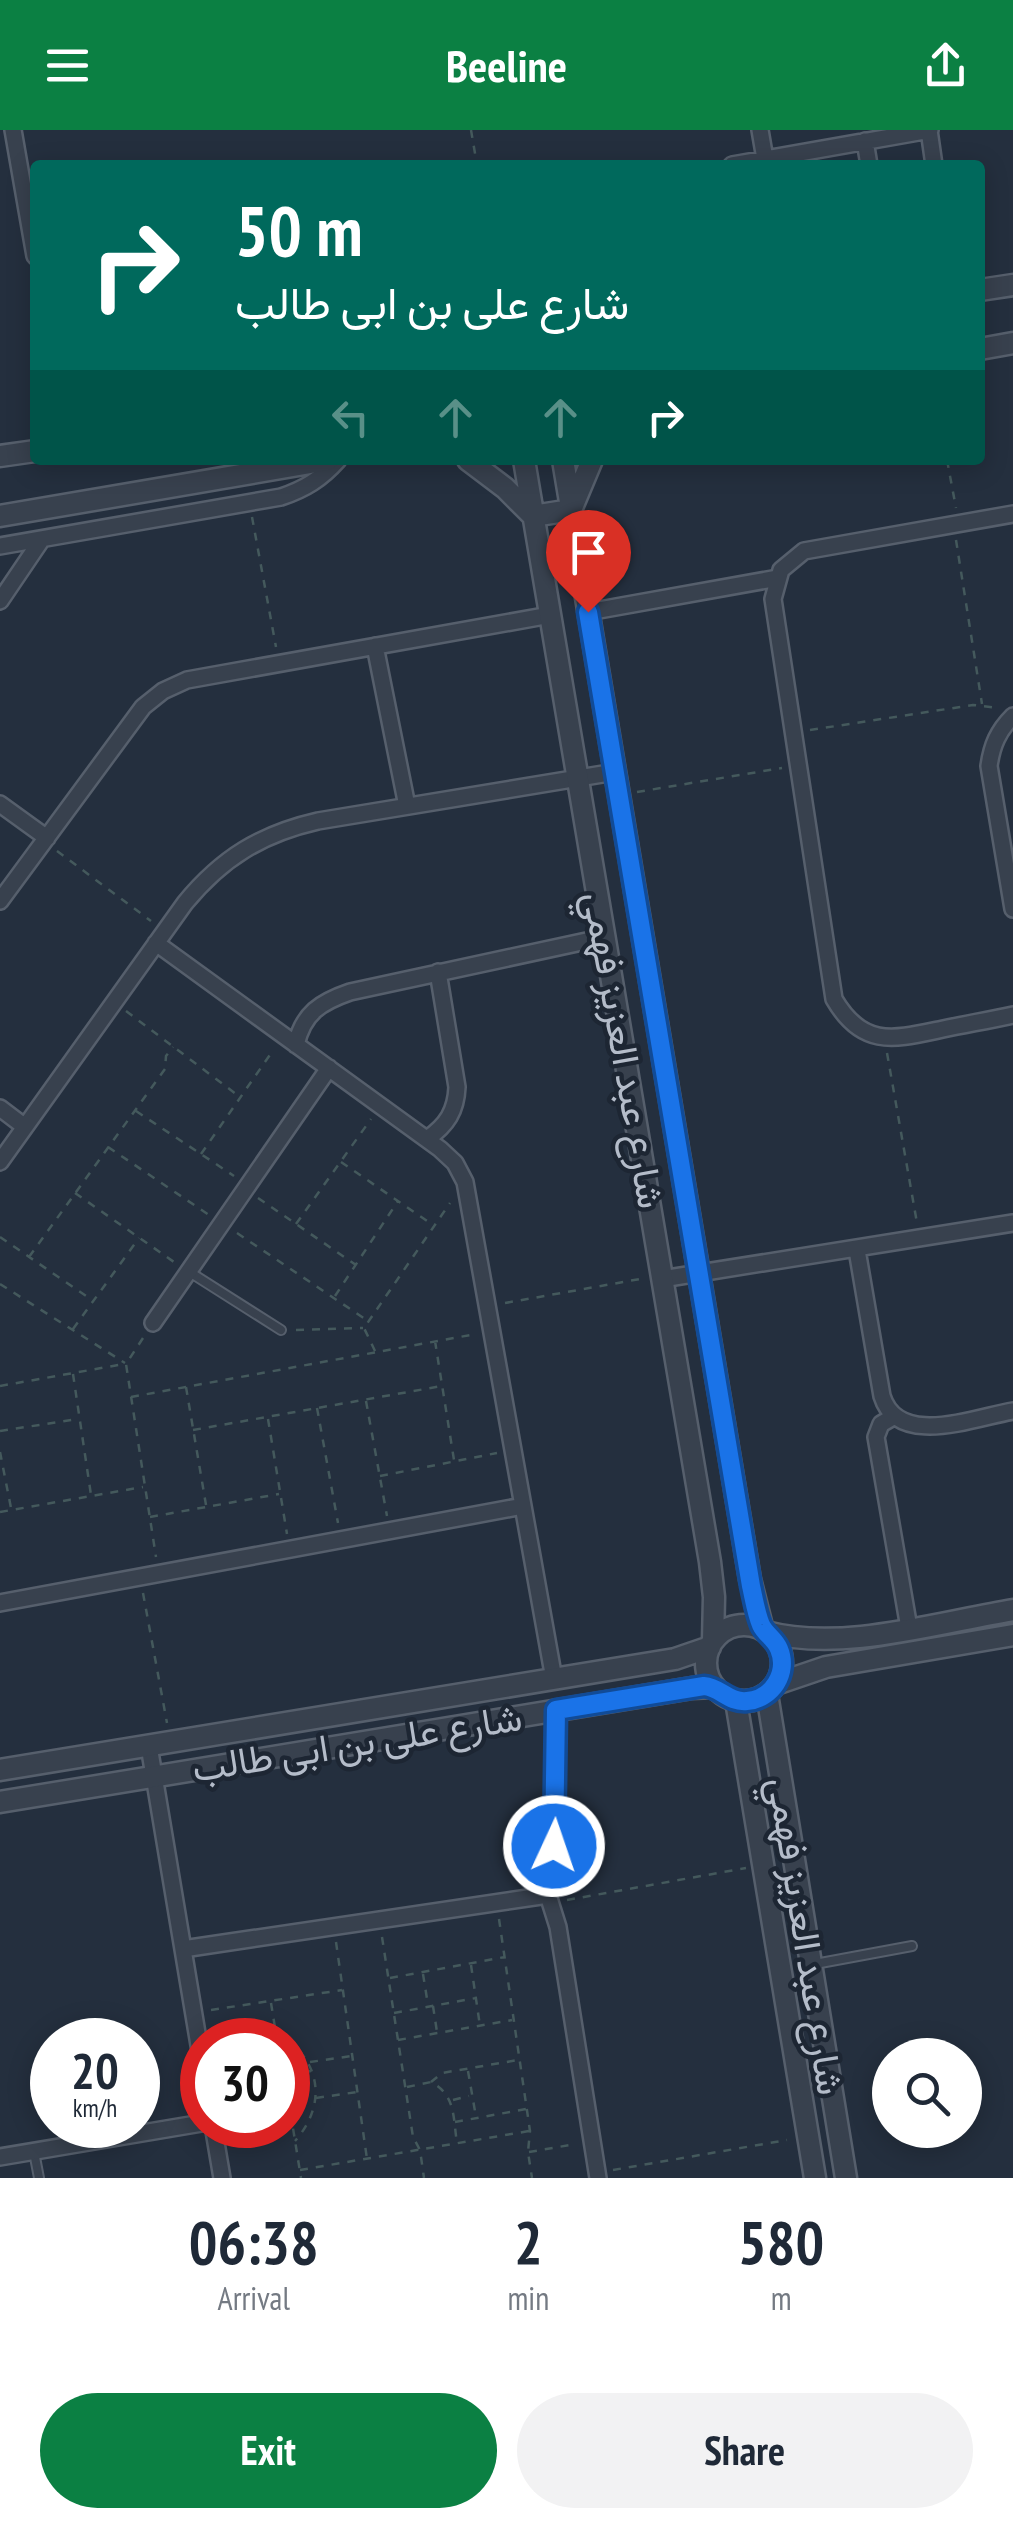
<!DOCTYPE html>
<html lang="en">
<head>
<meta charset="utf-8">
<style>
  body { margin:0; font-family:"PT Sans Narrow",Vazirmatn,sans-serif; background:#f2f2f3; color:#1f2937; height:100vh; display:flex; flex-direction:column; font-size:38px; white-space:nowrap }
  * { box-sizing:border-box; margin:0 }
  p { font-size:32px; color:#747a83 }
  .icon { flex:none; width:55px; height:55px; fill:none; stroke:currentColor; stroke-width:2; stroke-linecap:round; stroke-linejoin:round }
  .map { position:relative; height:2048px; overflow:hidden }
  .drawer { display:flex; flex-direction:column; background:#fff; flex:1 }
  .drawer>* { flex:none }
  .guide { position:absolute; left:30px; top:30px; width:955px; height:305px; border-radius:10px; box-shadow:0 5px 25px #0003; background:#00695c; color:#fff; overflow:hidden }
  .controls { position:absolute; left:872px; top:1908px; display:grid; gap:20px }
  .controls a { display:grid; place-items:center; width:110px; height:110px; border-radius:50%; background:#fff; box-shadow:0 5px 25px #0003; font-size:50px }
  .speed { position:absolute; left:30px; top:1888px; display:flex; gap:20px; font-size:50px; font-weight:700; text-align:center }
  .speed>* { display:grid; place-content:center; width:130px; height:130px; border-radius:50%; background:#fff; box-shadow:0 5px 25px #0003; line-height:1 }
  .speed small { font-size:25px; font-weight:400 }
  .speed .limit { border:15px solid #d22; background:#fff; color:#111 }
  .pin { position:absolute; display:grid; place-items:center; width:85px; height:85px; color:#fff; margin:-102px -42px; border-radius:50% 50% 50% 0; rotate:-45deg; box-shadow:0 0 10px #0007 }
  .pin .icon { rotate:45deg }
  .me { position:absolute; width:110px; margin:-55px; rotate:3deg; stroke-linejoin:round; filter:drop-shadow(0 0 8px #0008) }
  .turn { display:flex; align-items:center; gap:35px; height:210px; padding:0 40px; font-size:45px }
  .turn .icon { width:130px; height:130px; stroke-width:2.5 }
  .turn b { display:block; font-size:70px; line-height:85px }
  .lanes { display:flex; align-items:center; height:95px; padding:0 40px; background:#0003; justify-content:center; gap:50px; direction:ltr }
  .lanes .off { opacity:.35 }
  .eta { display:flex; justify-content:space-evenly; align-items:center; height:170px; text-align:center }
  .eta b { font-size:60px; font-weight:600; line-height:70px }
  .action { display:flex; gap:20px; margin-top:auto; padding:20px 40px }
  .action a { flex:1; height:115px; border-radius:60px; background:#0b8043; color:#fff; font-size:40px; font-weight:600; line-height:115px; text-align:center }
  .action a+a { background:#f2f2f3; color:#1f2937 }
  header { display:flex; justify-content:space-between; align-items:center; height:130px; padding:0 40px; background:#0b8043; color:#fff; font-size:45px; font-weight:600 }
  .map>svg:first-child { display:block }
</style>
</head>
<body>
<header><svg class="icon" aria-label="menu" viewBox="0 0 24 24"><path d="M4 6h16M4 12h16M4 18h16"/></svg>Beeline<svg class="icon" aria-label="share" viewBox="0 0 24 24"><path d="M12 15V3M7 8l5-5 5 5M5 13v7h14v-7"/></svg></header>
<div class="map">
<svg width="1013" height="2048" viewBox="0 0 1013 2048">
  <rect width="100%" height="100%" fill="#242f3e"/>
  <g fill="none" stroke-linecap="round" stroke-linejoin="round">
    <!-- service casing -->
    <g stroke="#565f6c" stroke-width="12">
      <path id="service" d="M 188,1141 L 281,1200
        M 815,1834 L 912,1816
        M 34,2022 L 39,2048"/>
    </g>
    <!-- minor casing -->
    <g stroke="#565f6c" stroke-width="20">
      <path id="minor" d="M 13,0 L 35,126
        M 760,0 L 765,29
        M 929,0 L 934,35
        M 865,11 L 869,35
        M 732,35 L 930,0
        M 1013,384 L 804,421 L 781,440 L 773,469 L 834,869 C 863,919 895,909 943,899 C 967,894 990,890 1013,885
        M 0,416 L 281,367 C 305,359 321,349 338,330
        M 0,471 L 42,409
        M 588,482 L 778,448
        M 375,516 L 407,676
        M 1013,586 C 998,601 992,615 989,636 L 1013,779
        M 0,674 L 47,708
        M 0,771 L 143,577 L 163,561 L 187,550 L 550,485
        M 156,813 L 440,1019 L 455,1033 L 465,1052 L 554,1549
        M 296,915 C 303,883 321,872 350,862 L 605,807
        M 0,978 L 25,997
        M 427,1009 C 447,995 456,981 457,957 L 438,842
        M 0,1032 L 185,773 C 222,728 261,704 318,691 L 615,642
        M 857,1120 L 882,1266 C 898,1318 973,1288 1013,1281
        M 662,1149 L 1013,1093
        M 153,1193 L 329,938
        M 893,1287 L 881,1294 L 876,1307 L 909,1498
        M 0,1473 L 523,1376
        M 556,1580 L 557,1666 L 548,1765 L 558,1797 L 598,2048
        M 149,1616 L 202,1933
        M 183,1819 L 548,1765
        M 213,1995 L 222,2048
        M 0,2027 L 202,1993"/>
    </g>
    <!-- tertiary casing -->
    <g stroke="#565f6c" stroke-width="25">
      <path id="tertiary" d="M 980,160 L 1013,155
        M 980,219 L 1013,213
        M 0,326 L 35,321
        M 468,330 L 505,358 L 533,386 L 571,380 L 592,330
        M 524,330 L 710,1432 L 714,1467 L 713,1511
        M 563,330 L 750,1449 L 763,1500
        M 0,386 L 328,330
        M706 1533a38 38 0 1 1 76 0a38 38 0 1 1-76 0Z
        M 766,1502 C 842,1522 936,1493 1013,1480
        M 776,1554 L 826,1537 L 1013,1505
        M 767,1564 L 846,2048
        M 736,1571 L 815,2048
        M 0,1640 L 675,1529 L 710,1517
        M 0,1672 L 692,1558 L 714,1557"/>
    </g>
    <!-- path -->
    <path stroke="#44595c" stroke-width="2.5" stroke-dasharray="8 8" stroke-linecap="butt" d="M 471,0 L 477,35
      M 947,330 L 956,378
      M 252,387 L 276,517
      M 956,410 L 982,574
      M 810,600 L 973,575 L 999,578
      M 637,662 L 782,638
      M 57,721 L 151,791
      M 126,881 L 240,967
      M 887,923 L 917,1093
      M 136,981 L 234,1046
      M 108,1017 L 209,1085
      M 201,1024 L 274,919
      M 341,1032 L 433,1095
      M 75,1063 L 174,1132
      M 258,1068 L 356,1135
      M 296,1094 L 371,989
      M 237,1103 L 368,1191
      M 0,1107 L 92,1170
      M 29,1127 L 165,939 L 166,926 L 173,917
      M 0,1154 L 125,1233
      M 335,1166 L 398,1071
      M 505,1173 L 640,1149
      M 73,1199 L 139,1108
      M 296,1200 L 363,1198
      M 143,1208 L 126,1234 L 156,1427
      M 435,1211 L 454,1330
      M 375,1221 L 364,1198 L 450,1073
      M 73,1244 L 91,1365
      M 0,1256 L 124,1234
      M 186,1257 L 206,1375
      M 131,1267 L 476,1204
      M 366,1271 L 387,1386
      M 317,1278 L 338,1393
      M 268,1289 L 287,1404
      M 193,1300 L 442,1256
      M 0,1301 L 78,1289
      M 0,1322 L 11,1378
      M 380,1346 L 497,1323
      M 0,1382 L 143,1357
      M 150,1387 L 279,1364
      M 143,1463 L 167,1593
      M 567,1770 L 746,1738
      M 499,1789 L 530,2001 L 528,2022 L 532,2048
      M 382,1807 L 413,2007 L 420,2020 L 424,2048
      M 336,1812 L 367,2029
      M 471,1835 L 480,1896
      M 423,1844 L 428,1875
      M 390,1848 L 505,1827
      M 271,1873 L 277,1910
      M 433,1876 L 437,1902
      M 211,1880 L 342,1860
      M 394,1883 L 476,1868
      M 288,1910 C 323,1938 324,1978 295,2011
      M 398,1910 L 512,1890
      M 310,1932 L 352,1926
      M 468,1941 L 476,1987
      M 288,1945 L 311,1941
      M 431,1952 L 442,1943 L 518,1930
      M 407,1957 L 431,1952 C 456,1965 453,1988 457,2013
      M 288,1967 L 301,2048
      M 316,1968 L 357,1962
      M 453,1970 L 469,1966
      M 455,1992 L 526,1979
      M 529,2022 L 576,2014
      M 300,2040 L 529,2001
      M 613,2040 L 787,2010"/>
    <!-- service -->
    <use href="#service" stroke="#38414e" stroke-width="8"/>
    <!-- minor -->
    <use href="#minor" stroke="#38414e" stroke-width="15"/>
    <!-- tertiary -->
    <use href="#tertiary" stroke="#38414e" stroke-width="20"/>
  </g>
  <g fill="none" stroke-linecap="round" stroke-linejoin="round">
    <!-- route casing -->
    <g stroke="#114b97" stroke-width="25">
      <path id="route" d="M 554,1716 L 556,1580 L 704,1556 C 720,1557 729,1573 747,1571 C 772,1569 789,1543 779,1519 C 775,1509 765,1504 761,1495 C 756,1483 754,1469 751,1456 L 588,482"/>
    </g>
    <!-- route -->
    <use href="#route" stroke="#1a73e8" stroke-width="18"/>
  </g>
  <g text-anchor="middle" stroke-width="9" stroke-linejoin="round" paint-order="stroke">
    <!-- street labels -->
    <g font-size="38" fill="#b4bcc9" stroke="#1d2633">
      <text transform="translate(624 920) rotate(80)" y="13">شارع عبد العزيز فهمي</text>
      <text transform="translate(357 1613) rotate(-9)" y="13">شارع على بن ابى طالب</text>
      <text transform="translate(806 1806) rotate(81)" y="13">شارع عبد العزيز فهمي</text>
    </g>
  </g>
</svg>
<div class="controls">
<a><svg class="icon" aria-label="search" viewBox="0 0 24 24"><circle cx="10" cy="10" r="6"/><path d="M15 15l6 6"/></svg></a>
</div>
<div class="speed"><div>20<small>km/h</small></div><div class="limit">30</div></div>
<div class="pin" style="left:588px;top:482px;background:#d93025"><svg class="icon" aria-label="arrive" viewBox="0 0 24 24"><path d="M6 21V4h12l-3 4 3 4H6"/></svg></div>
<svg class="me" style="left:554px;top:1716px" viewBox="-20 -20 40 40"><circle r="17" fill="#1a73e8" stroke="#fff" stroke-width="3"/><path d="M0-11L8 9 0 5-8 9z" fill="#fff"/></svg>
<div class="guide">
<div class="turn"><svg class="icon" aria-label="right" viewBox="0 0 24 24"><path d="M7 20v-9h11M14 6l5 5-5 5"/></svg><div><b>50 m</b>شارع على بن ابى طالب</div></div>
<div class="lanes"><svg class="icon off" aria-label="left" viewBox="0 0 24 24"><path d="M17 20v-9H6M10 6l-5 5 5 5"/></svg><svg class="icon off" aria-label="ahead" viewBox="0 0 24 24"><path d="M12 20V5M6 11l6-6 6 6"/></svg><svg class="icon off" aria-label="ahead" viewBox="0 0 24 24"><path d="M12 20V5M6 11l6-6 6 6"/></svg><svg class="icon" aria-label="right" viewBox="0 0 24 24"><path d="M7 20v-9h11M14 6l5 5-5 5"/></svg></div>
</div>
</div>
<section class="drawer">
<div class="eta">
<div><b>06:38</b><p>Arrival</p></div>
<div><b>2</b><p>min</p></div>
<div><b>580</b><p>m</p></div>
</div>
<div class="action"><a>Exit</a><a>Share</a></div>
</section>
</body>
</html>
